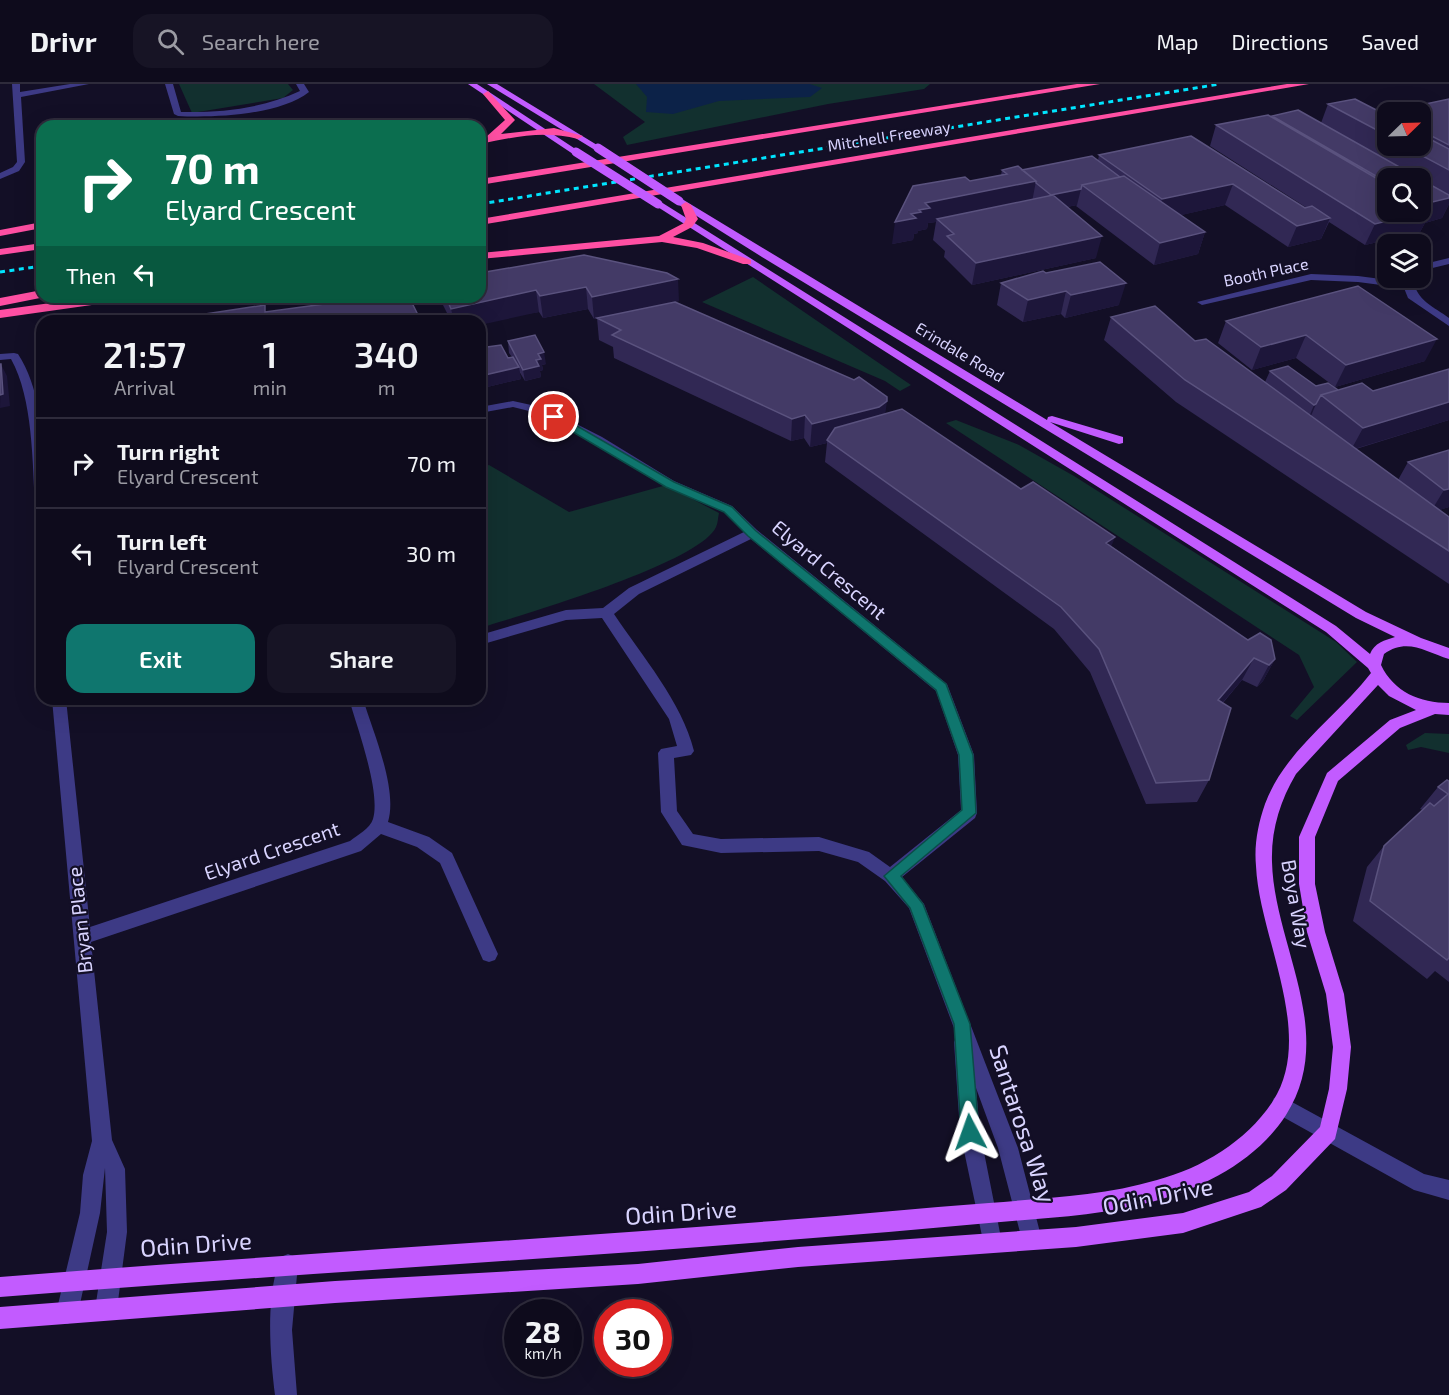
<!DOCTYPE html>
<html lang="en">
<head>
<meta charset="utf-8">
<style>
  body { margin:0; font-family:"Exo 2",sans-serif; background:#171425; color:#f1f3f6; height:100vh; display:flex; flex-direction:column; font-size:22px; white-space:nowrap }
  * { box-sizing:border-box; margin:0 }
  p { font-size:20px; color:#9b9ba3 }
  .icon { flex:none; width:33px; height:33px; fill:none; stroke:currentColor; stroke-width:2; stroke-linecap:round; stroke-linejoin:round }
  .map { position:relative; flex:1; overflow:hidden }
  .panel { position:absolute; left:36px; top:231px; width:450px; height:390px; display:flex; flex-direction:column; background:#0e0b1c; border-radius:18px; box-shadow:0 6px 24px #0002,0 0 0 2px #2e2b3b }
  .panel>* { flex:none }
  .hud { position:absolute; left:36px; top:36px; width:450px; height:183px; border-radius:18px; box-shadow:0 6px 24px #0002,0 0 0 2px #2e2b3b; background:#0b6e4f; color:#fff; overflow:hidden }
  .needle { width:39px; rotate:67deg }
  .tools { position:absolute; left:1377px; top:18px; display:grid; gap:12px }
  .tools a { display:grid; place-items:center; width:54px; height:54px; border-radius:12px; background:#0e0b1c; box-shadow:0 6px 24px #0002,0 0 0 2px #2e2b3b; font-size:30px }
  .speed { position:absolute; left:504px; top:1215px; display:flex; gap:12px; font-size:30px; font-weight:700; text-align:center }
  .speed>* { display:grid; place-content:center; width:78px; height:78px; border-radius:50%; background:#0e0b1c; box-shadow:0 6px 24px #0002,0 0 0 2px #2e2b3b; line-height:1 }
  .speed small { font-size:15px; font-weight:400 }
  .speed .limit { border:9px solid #d22; background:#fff; color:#111 }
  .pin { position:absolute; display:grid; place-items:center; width:51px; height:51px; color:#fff; margin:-26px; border:3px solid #fff; border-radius:50%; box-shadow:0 2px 6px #0007 }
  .me { position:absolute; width:66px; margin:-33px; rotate:356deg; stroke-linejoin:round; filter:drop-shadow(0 0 4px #0008) }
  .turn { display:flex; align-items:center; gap:21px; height:126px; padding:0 30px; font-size:27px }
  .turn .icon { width:78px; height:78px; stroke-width:2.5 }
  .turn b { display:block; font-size:42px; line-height:51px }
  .then { display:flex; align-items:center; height:57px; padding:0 30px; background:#0003; gap:12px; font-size:22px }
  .eta { display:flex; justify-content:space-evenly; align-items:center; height:102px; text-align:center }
  .eta b { font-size:36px; font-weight:600; line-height:42px }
  .cta { display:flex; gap:12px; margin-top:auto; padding:12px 30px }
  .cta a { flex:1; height:69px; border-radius:18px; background:#0f766e; color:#fff; font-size:24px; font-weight:600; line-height:69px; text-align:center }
  .cta a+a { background:#171425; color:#f1f3f6 }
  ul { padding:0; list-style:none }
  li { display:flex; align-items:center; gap:18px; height:90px; padding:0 30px; border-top:2px solid #2e2b3b }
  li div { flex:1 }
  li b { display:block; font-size:22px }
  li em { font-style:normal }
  header { display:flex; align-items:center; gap:36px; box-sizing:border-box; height:84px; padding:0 30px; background:#0e0b1c; border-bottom:2px solid #2e2b3b }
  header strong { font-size:28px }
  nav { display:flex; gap:33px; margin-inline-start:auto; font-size:21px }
  .search { width:420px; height:54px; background:#171425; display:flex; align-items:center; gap:15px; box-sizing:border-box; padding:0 21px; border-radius:18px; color:#9b9ba3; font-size:22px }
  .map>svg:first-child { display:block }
</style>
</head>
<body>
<header>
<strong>Drivr</strong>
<div class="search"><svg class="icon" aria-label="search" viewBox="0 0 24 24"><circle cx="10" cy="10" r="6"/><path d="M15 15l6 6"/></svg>Search here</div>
<nav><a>Map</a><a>Directions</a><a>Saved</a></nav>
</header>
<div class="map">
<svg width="1449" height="1311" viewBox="0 0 1449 1311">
  <rect width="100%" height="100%" fill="#130f26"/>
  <!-- green -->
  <path fill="#12302f" d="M 179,0 L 288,0 L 293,6 L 283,14 L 192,29 Z
    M 594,0 L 930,0 L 924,5 L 828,20 L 627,61 L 623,53 L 645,38 Z
    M 753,193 L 911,301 L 900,307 L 885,297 L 702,218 Z
    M 956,336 L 1019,361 L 1074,392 L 1336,558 L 1357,578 L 1297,636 L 1290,632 L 1314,603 L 1299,571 L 946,339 Z
    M 489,381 L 569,428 L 670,400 L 681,409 L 719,429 C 718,433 718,439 716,443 C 700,479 522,531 480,544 L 480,384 Z
    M 1425,649 L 1449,650 L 1449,669 L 1421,663 L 1408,666 L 1406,661 Z"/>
  <!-- water -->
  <path fill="#0c2248" d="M 636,0 L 810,0 L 822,4 L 810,13 L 719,17 L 673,30 L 646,28 L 647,13 Z"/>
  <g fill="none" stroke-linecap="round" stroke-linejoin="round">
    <!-- minor -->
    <path fill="#3d3a85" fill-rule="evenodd" d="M 12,0 L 20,0 L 20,8 L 70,0 L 89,0 L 21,13 L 25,78 L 19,87 L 0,95 L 0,89 L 13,83 L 17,78 Z
      M 165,0 L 173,0 L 181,28 C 222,29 264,24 300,7 L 296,0 L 304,0 L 309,8 C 280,31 214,34 178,32 L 174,30 Z
      M 1449,174 L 1449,180 L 1420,187 L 1420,181 Z
      M 1311,190 L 1358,192 L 1404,198 L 1405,194 L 1415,194 C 1412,214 1434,223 1449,234 L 1449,242 L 1408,214 L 1404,204 L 1358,198 L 1311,196 L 1202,221 L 1197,218 Z
      M 14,269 L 18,270 C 49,318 42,386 42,441 L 36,437 C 32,388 35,318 11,275 L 0,276 L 0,270 Z
      M 513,317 L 545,324 L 602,353 L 674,397 L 732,422 L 757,446 L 947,600 L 974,671 L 977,729 L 975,734 L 902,793 L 924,820 L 1018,1064 L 1042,1156 L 1039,1163 L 1032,1166 L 1025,1163 L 1022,1156 L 998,1064 L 976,1004 L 980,1048 L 1002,1159 L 999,1166 L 992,1169 L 985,1166 L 960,1048 L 954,958 L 957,952 L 909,824 L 885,797 L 858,778 L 819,767 L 721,769 L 682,761 L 661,728 L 658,669 L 661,665 L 677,662 L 669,635 L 602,534 L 566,536 L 480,561 L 480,551 L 566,526 L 603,524 L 629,504 L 744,448 L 724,428 L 666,403 L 594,359 L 537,329 L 513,323 L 480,329 L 480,323 ZM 751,455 L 936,607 L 958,671 L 961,726 L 890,783 L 869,768 L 819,753 L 721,755 L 693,750 L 677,727 L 674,674 L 691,671 L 694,667 C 682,618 642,572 614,530 L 639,510 Z
      M 52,615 L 66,615 L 90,843 L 350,757 C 357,751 370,745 373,735 C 381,708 357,643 349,615 L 363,615 C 373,648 398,705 388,738 L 429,753 L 452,769 L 498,870 L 495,876 L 489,878 L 483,876 L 440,779 L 417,763 L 381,750 L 361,767 L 91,858 L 112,1056 L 125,1085 L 127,1148 L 117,1225 L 114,1233 L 106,1236 L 98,1233 L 95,1225 L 107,1148 L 105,1084 L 100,1129 L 78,1229 L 75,1237 L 67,1240 L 59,1237 L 56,1229 L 80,1129 L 83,1091 L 92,1057 Z
      M 1281,1012 L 1424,1090 L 1449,1096 L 1449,1116 L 1414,1106 L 1274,1028 L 1271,1021 L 1274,1014 Z
      M 288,1170 L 295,1173 L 298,1180 L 292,1246 L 297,1311 L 275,1311 C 270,1270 265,1211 281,1173 Z"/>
    <!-- major -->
    <path fill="#c25bff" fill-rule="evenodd" d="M 468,0 L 477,0 L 580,68 L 573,70 Z
      M 487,0 L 497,0 L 602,64 L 595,66 Z
      M 676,115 L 682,115 L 1047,336 L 1048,333 L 1052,332 L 1123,353 L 1123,359 L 1119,360 L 1050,338 L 1366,528 L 1421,554 L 1449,564 L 1449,575 C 1426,568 1407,553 1384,570 L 1381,581 C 1394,608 1420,619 1449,619 L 1449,631 L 1435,630 L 1400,644 L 1338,697 L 1315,753 L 1315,800 L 1325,848 L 1344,910 L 1351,963 L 1347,1005 L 1335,1055 L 1286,1106 L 1261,1123 L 1183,1149 L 1076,1163 L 798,1183 L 638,1200 L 335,1219 L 0,1245 L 0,1223 L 335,1197 L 638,1180 L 798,1163 L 1076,1143 L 1183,1129 L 1249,1108 L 1272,1092 L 1320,1043 L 1329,1005 L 1333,963 L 1326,910 L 1307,848 L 1299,800 L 1299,753 L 1327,689 L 1390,636 L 1416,626 L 1389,612 L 1378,601 L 1296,690 C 1280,717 1271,746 1272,778 C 1274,861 1338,949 1286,1031 C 1257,1076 1205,1103 1155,1117 C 1101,1132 1045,1134 989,1139 C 922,1145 855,1151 788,1156 C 526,1177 263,1192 0,1213 L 0,1193 C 261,1172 523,1157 785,1136 C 853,1131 921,1124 989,1119 C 1046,1114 1103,1112 1157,1096 C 1202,1084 1247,1057 1273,1017 C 1316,950 1259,853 1256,782 C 1254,761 1258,740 1265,720 C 1285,666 1336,634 1371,589 L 1368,584 L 1326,548 L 653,120 L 661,118 L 1336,542 L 1370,570 C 1374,559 1385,556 1395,553 L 1356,534 L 762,173 L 676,119 Z"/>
    <!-- highway -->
    <path fill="#ff4fa3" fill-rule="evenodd" d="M 1077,0 L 1100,0 L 480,101 L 480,95 Z
      M 1287,0 L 1309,0 L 480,141 L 480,135 Z
      M 488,7 L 515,36 L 501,50 L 554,44 L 583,52 L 578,55 C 544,46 514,53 480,60 L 480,54 L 486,53 L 505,36 L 483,10 Z
      M 686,118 L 691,121 L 698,135 L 692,143 L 673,153 L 703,159 L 751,176 L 751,180 L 743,180 L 697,164 L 662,158 L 480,175 L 480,169 L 659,152 L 684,139 L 686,135 L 681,121 Z
      M 42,138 L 42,144 L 0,152 L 0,146 Z
      M 42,159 L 42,165 L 0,171 L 0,165 Z
      M 42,206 L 42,213 L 45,213 L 0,222 L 0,214 Z
      M 94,213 L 126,213 L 120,217 L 0,234 L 0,226 Z"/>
    <!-- rail -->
    <path stroke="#00e5ff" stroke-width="3" stroke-dasharray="5 4.5" stroke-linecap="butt" d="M 480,120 L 1220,0
      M 0,188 L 42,182"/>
    <!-- major-bridge -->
    <path stroke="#c25bff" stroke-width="9" d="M 598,64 L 679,117
      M 576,68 L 658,120"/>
  </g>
  <!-- wall -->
  <path fill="#312854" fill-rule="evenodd" d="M 1449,15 L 1449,120 L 1442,134 L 1425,139 L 1420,148 L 1365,161 L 1329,138 L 1321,155 L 1288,163 L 1225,121 L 1181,131 L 1205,148 L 1198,170 L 1154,181 L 1076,122 L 1077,121 L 1067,123 L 1096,174 L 972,201 L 944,173 L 945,167 L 933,156 L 936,138 L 928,139 L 927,145 L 918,147 L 918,149 L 914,150 L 913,156 L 892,160 L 970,97 L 1001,91 L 1002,86 L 1022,86 L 1098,76 L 1099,71 L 1191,52 L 1305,124 L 1307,124 L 1210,62 L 1216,41 L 1271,33 L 1272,32 L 1321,39 L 1328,20 L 1386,31 L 1388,29 L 1388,62 L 1420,62 L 1420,28 ZM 1388,94 L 1420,94 L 1420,128 L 1388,128 Z
    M 584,171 L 679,217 L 594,235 L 588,225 L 543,234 L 539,228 L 480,237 L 451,237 L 439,213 L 480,213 Z
    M 1046,189 L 1119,221 L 1065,234 L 1061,230 L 1023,238 L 997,221 L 1001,199 Z
    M 1358,202 L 1425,277 L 1335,303 L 1296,274 L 1252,286 L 1218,259 L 1226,237 Z
    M 1111,233 L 1195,257 L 1265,298 L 1270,287 L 1316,302 L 1338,306 L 1373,307 L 1449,285 L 1449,336 L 1356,365 L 1398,396 L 1408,378 L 1449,366 L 1449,423 L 1439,426 L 1449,433 L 1449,500 L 1176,318 L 1104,256 Z
    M 597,234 L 885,330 L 1021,405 L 1111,462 L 1275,575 L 1263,597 L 1257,603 L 1242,596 L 1223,619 L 1209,696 L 1197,718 L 1146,720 L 1090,588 L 1054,545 L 825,378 L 827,359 L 810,363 L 804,354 L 791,357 L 614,274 L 613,263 L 599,256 Z
    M 508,257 L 546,280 L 542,281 L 543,286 L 540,287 L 541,293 L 525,297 L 519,287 L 521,295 L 483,304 L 480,297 L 480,264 L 508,274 L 512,273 L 509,269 Z
    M 1449,697 L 1449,898 L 1435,887 L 1427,895 L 1353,837 L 1367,783 L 1384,762 L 1423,726 L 1420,725 L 1438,703 Z"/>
  <!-- shaded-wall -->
  <path fill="#1d163a" d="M 1036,97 L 1032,118 L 937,135 L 936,138 L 928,139 L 927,145 L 918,147 L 918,149 L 914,150 L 913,156 L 892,160 L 895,138 L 919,126 L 925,119 Z
    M 1233,100 L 1225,121 L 1156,137 L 1162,115 Z
    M 1081,105 L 1077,121 L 1047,127 L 1051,111 Z
    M 1449,114 L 1449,120 L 1442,134 L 1425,139 L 1420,148 L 1365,161 L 1375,140 L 1420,129 L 1424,120 Z
    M 1330,134 L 1321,155 L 1288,163 L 1297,142 Z
    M 1205,148 L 1198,170 L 1154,181 L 1160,159 Z
    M 1102,152 L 1096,174 L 972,201 L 976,179 Z
    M 678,195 L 679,217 L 594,235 L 592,213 Z
    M 1126,199 L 1119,221 L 1065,234 L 1071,211 Z
    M 586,203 L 588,225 L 543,234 L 540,212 Z
    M 536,206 L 539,228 L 480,241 L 480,237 L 454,237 L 451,225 Z
    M 1066,207 L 1061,230 L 1023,238 L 1028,216 Z
    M 1306,251 L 1296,274 L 1252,286 L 1261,263 Z
    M 1437,255 L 1425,277 L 1335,303 L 1346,281 Z
    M 544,268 L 546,280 L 542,281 L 543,286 L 540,287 L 541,293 L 525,297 L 523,286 L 536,276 L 538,270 Z
    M 1,280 L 7,292 L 10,322 L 0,324 Z
    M 519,283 L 521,295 L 483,304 L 481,292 Z
    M 887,317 L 884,340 L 827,356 L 827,359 L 810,363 L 812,340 Z
    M 1449,318 L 1449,336 L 1351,366 L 1363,344 Z
    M 1316,320 L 1311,332 L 1309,333 L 1314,321 Z
    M 805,331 L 804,354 L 791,357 L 792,335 Z
    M 1449,405 L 1449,423 L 1430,429 L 1444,406 Z
    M 1115,453 L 1106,476 L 1106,459 Z
    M 1254,574 L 1242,596 L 1206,638 L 1218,616 Z
    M 1275,575 L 1263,597 L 1257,603 L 1269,581 Z"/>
  <!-- building -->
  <path fill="#433a66" stroke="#5a527e" stroke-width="1.5" d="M 1355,15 L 1388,32 L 1388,52 L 1328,20 Z
    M 1449,15 L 1449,61 L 1420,46 L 1420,28 L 1388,28 Z
    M 1298,26 L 1419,94 L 1388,94 L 1388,99 L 1272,32 Z
    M 1268,31 L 1388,101 L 1388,128 L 1420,128 L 1420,121 L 1431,126 L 1375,140 L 1216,41 Z
    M 1420,50 L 1449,65 L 1449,86 L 1404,62 L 1420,62 Z
    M 1191,52 L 1305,124 L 1312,122 L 1330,134 L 1297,142 L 1233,100 L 1162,115 L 1099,71 Z
    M 1092,72 L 1120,93 L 1082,101 L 1081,105 L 1051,111 L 1036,99 L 1036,97 L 1022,86 Z
    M 1018,82 L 1036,97 L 925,119 L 930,124 L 919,126 L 921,128 L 911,130 L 916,134 L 895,138 L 913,102 L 965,93 L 970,97 L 1007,90 L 1002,86 Z
    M 1124,92 L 1205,148 L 1160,159 L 1082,101 Z
    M 1420,95 L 1449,111 L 1449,114 L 1424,120 L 1420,118 Z
    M 1053,111 L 1102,152 L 976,179 L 947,152 L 954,150 L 937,135 Z
    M 584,171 L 667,189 L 678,195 L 592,213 L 586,203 L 540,212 L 536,206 L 451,225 L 446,213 L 480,213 L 480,189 Z
    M 1100,178 L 1126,199 L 1071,211 L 1066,207 L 1028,216 L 1001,199 L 1043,187 L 1046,189 Z
    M 1358,202 L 1437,255 L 1346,281 L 1306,251 L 1261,263 L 1226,237 Z
    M 339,213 L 409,213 L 421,237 L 159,237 L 265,221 L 265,228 L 339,218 Z
    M 675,218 L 854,296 L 859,293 L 887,313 L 887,317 L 879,323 L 812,340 L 805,331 L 792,335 L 612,251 L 621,246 L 597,234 Z
    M 1155,222 L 1195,257 L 1206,255 L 1449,433 L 1449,467 L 1185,296 L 1111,233 Z
    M 535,251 L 544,268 L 538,270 L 541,275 L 536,276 L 539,282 L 523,286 L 508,257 Z
    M 501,261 L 508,274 L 513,273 L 519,283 L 481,292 L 480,290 L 480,264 Z
    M 0,280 L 1,280 L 3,310 L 0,311 Z
    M 1288,282 L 1316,302 L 1328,299 L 1338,306 L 1321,311 L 1316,320 L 1314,321 L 1270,287 Z
    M 1449,285 L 1449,318 L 1363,344 L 1321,311 L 1362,299 L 1373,307 Z
    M 902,325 L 1021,405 L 1033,398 L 1115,453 L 1106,459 L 1248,556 L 1260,549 L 1271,556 L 1275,575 L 1269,581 L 1254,574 L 1218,616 L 1231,624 L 1209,696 L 1156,699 L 1099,565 L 1061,523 L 827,356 L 835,344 Z
    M 1449,366 L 1449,405 L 1444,406 L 1408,378 Z
    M 1447,696 L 1449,697 L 1449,874 L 1447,876 L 1370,817 L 1384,762 L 1430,719 L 1434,722 L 1448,710 L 1438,703 Z"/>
  <!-- route -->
  <path fill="#0f766e" stroke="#0a4d48" stroke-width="1.5" d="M 551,331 L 558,331 L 674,398 L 732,423 L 756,447 L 946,600 L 973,671 L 976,729 L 901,792 L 923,820 L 970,940 L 979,1048 L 976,1054 L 970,1057 L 964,1054 L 961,1048 L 954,940 L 910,824 L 884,792 L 962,726 L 959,671 L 936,606 L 748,452 L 724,428 L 666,403 L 551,335 Z"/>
  <g text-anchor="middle" stroke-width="4.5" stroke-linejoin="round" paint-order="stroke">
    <!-- far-street labels -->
    <g font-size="16" fill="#d9d4ff" stroke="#130f26">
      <text transform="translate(889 52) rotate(-9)" y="6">Mitchell Freeway</text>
      <text transform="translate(1266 188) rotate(-12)" y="6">Booth Place</text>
      <text transform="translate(960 268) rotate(31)" y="6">Erindale Road</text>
    </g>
    <!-- street labels -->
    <g font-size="20" fill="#d9d4ff" stroke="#130f26">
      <text transform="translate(829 486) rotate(40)" y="7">Elyard Crescent</text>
      <text transform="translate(272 767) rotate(-19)" y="7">Elyard Crescent</text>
      <text transform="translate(1296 820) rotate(80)" y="7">Boya Way</text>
      <text transform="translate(80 836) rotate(-96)" y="7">Bryan Place</text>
    </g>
    <!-- near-street labels -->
    <g font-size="24" fill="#d9d4ff" stroke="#130f26">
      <text transform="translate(1022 1040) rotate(72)" y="8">Santarosa Way</text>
      <text transform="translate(1158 1113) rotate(-11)" y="8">Odin Drive</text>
      <text transform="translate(681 1129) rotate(-4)" y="8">Odin Drive</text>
      <text transform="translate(196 1161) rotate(-4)" y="8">Odin Drive</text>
    </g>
  </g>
</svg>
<div class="tools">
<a><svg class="needle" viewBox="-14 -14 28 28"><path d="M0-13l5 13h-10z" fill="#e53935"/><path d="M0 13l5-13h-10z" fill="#9b9ba3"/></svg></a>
<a><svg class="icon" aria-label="search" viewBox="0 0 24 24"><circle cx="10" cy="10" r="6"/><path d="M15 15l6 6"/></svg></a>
<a><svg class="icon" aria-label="layers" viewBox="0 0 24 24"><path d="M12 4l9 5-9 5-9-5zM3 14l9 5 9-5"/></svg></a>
</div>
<div class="speed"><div>28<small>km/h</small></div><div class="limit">30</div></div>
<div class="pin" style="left:554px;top:333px;background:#d93025"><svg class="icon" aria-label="arrive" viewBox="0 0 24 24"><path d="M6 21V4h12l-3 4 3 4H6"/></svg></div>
<svg class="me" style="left:970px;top:1048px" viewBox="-20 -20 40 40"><path d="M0-17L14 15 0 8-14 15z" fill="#0f766e" stroke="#fff" stroke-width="4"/></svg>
<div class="hud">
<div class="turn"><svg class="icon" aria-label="right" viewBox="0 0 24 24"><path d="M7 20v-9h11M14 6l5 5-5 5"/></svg><div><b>70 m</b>Elyard Crescent</div></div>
<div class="then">Then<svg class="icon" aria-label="left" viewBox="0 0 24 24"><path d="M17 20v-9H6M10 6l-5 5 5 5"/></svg></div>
</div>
<section class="panel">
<div class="eta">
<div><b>21:57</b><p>Arrival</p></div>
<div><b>1</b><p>min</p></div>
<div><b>340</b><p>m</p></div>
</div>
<ul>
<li><svg class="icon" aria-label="right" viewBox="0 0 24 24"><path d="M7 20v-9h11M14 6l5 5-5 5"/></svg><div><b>Turn right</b><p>Elyard Crescent</p></div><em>70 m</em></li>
<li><svg class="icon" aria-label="left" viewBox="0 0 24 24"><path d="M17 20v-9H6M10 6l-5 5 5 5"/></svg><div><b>Turn left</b><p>Elyard Crescent</p></div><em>30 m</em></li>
</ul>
<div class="cta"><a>Exit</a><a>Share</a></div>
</section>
</div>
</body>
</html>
